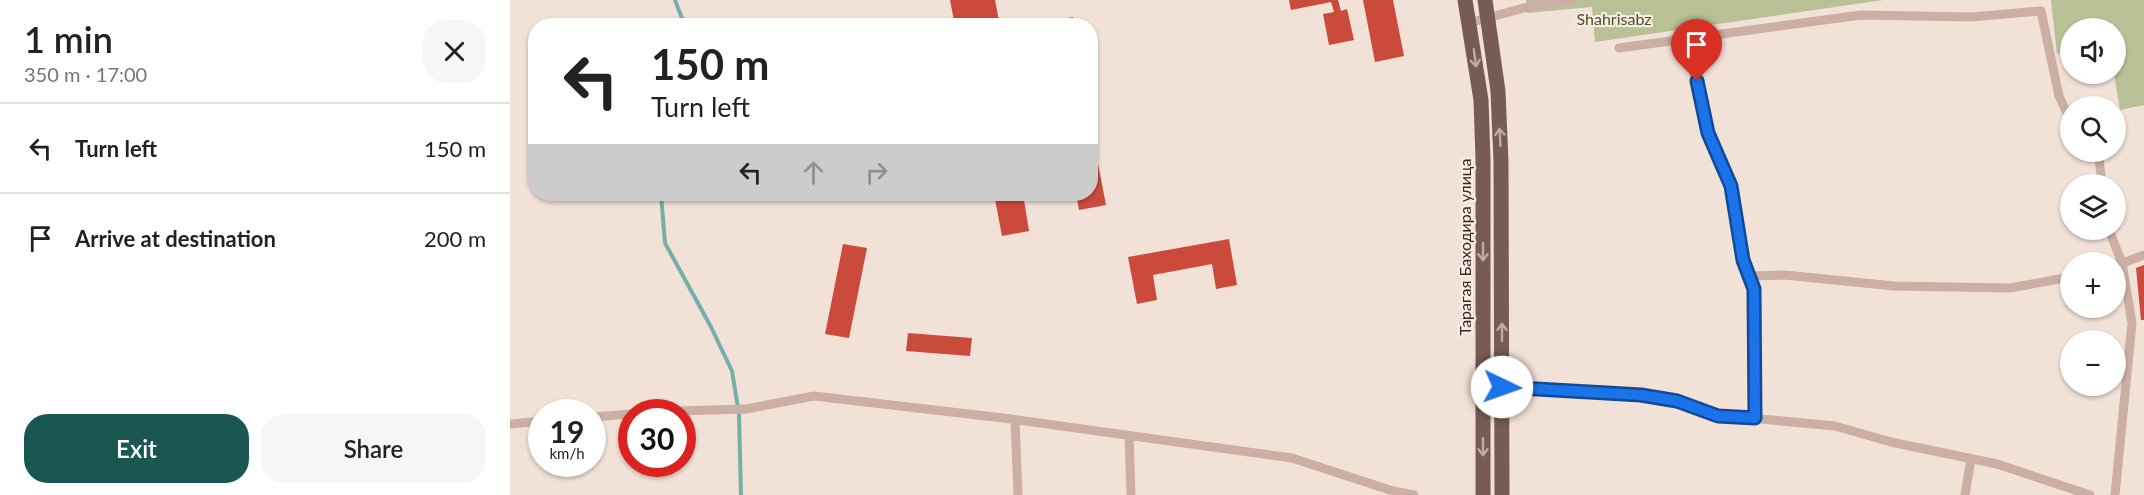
<!DOCTYPE html>
<html lang="en">
<head>
<meta charset="utf-8">
<style>
  body { margin:0; font-family:Lato,sans-serif; background:#f6f6f6; color:#222; height:100vh; display:flex; flex-direction:column; font-size:22px; white-space:nowrap }
  * { box-sizing:border-box; margin:0 }
  p { font-size:20px; color:#767676 }
  .icon { flex:none; width:33px; height:33px; fill:none; stroke:currentColor; stroke-width:2; stroke-linecap:round; stroke-linejoin:round }
  .map { position:relative; flex:1; overflow:hidden }
  .details { display:flex; flex-direction:column; background:#fff; width:510px }
  .details>* { flex:none }
  .guide { position:absolute; left:18px; top:18px; width:570px; height:183px; border-radius:24px; box-shadow:0 2px 4px #0004; background:#fff; color:#222; overflow:hidden }
  .controls { position:absolute; left:1550px; top:18px; display:grid; gap:12px }
  .controls a { display:grid; place-items:center; width:66px; height:66px; border-radius:50%; background:#fff; box-shadow:0 2px 4px #0004; font-size:30px }
  .speed { position:absolute; left:18px; top:399px; display:flex; gap:12px; font-size:30px; font-weight:700; text-align:center }
  .speed>* { display:grid; place-content:center; width:78px; height:78px; border-radius:50%; background:#fff; box-shadow:0 2px 4px #0004; line-height:1 }
  .speed small { font-size:15px; font-weight:400 }
  .speed .limit { border:9px solid #d22; background:#fff; color:#111 }
  .pin { position:absolute; display:grid; place-items:center; width:51px; height:51px; color:#fff; margin:-62px -26px; border-radius:50% 50% 50% 0; rotate:-45deg; box-shadow:0 0 6px #0007 }
  .pin .icon { rotate:45deg }
  .me { position:absolute; width:66px; margin:-33px; rotate:93deg; stroke-linejoin:round; filter:drop-shadow(0 0 4px #0008) }
  .turn { display:flex; align-items:center; gap:21px; height:126px; padding:0 24px; font-size:27px }
  .turn .icon { width:78px; height:78px; stroke-width:2.5 }
  .turn b { display:block; font-size:42px; line-height:51px }
  .lanes { display:flex; align-items:center; height:57px; padding:0 24px; background:#0003; justify-content:center; gap:30px; direction:ltr }
  .lanes .off { opacity:.35 }
  .round { display:grid; place-items:center; flex:none; width:63px; height:63px; border-radius:24px; background:#f6f6f6 }
  .headline { display:flex; align-items:center; justify-content:space-between; height:102px; padding:0 24px }
  h1 { font-size:36px; font-weight:600; line-height:45px }
  .cta { display:flex; gap:12px; margin-top:auto; padding:12px 24px }
  .cta a { flex:1; height:69px; border-radius:24px; background:#1a5752; color:#fff; font-size:24px; font-weight:600; line-height:69px; text-align:center }
  .cta a+a { background:#f6f6f6; color:#222 }
  ul { padding:0; list-style:none }
  li { display:flex; align-items:center; gap:18px; height:90px; padding:0 24px; border-top:2px solid #e0e0e0 }
  li div { flex:1 }
  li b { display:block; font-size:22px }
  li em { font-style:normal }
  main { display:flex; flex:1; min-height:0 }
  .map>svg:first-child { display:block }
</style>
</head>
<body>
<main>
<section class="details">
<div class="headline"><div><h1>1 min</h1><p>350 m · 17:00</p></div><a class="round"><svg class="icon" aria-label="close" viewBox="0 0 24 24"><path d="M6 6l12 12M18 6L6 18"/></svg></a></div>
<ul>
<li><svg class="icon" aria-label="left" viewBox="0 0 24 24"><path d="M17 20v-9H6M10 6l-5 5 5 5"/></svg><div><b>Turn left</b></div><em>150 m</em></li>
<li><svg class="icon" aria-label="arrive" viewBox="0 0 24 24"><path d="M6 21V4h12l-3 4 3 4H6"/></svg><div><b>Arrive at destination</b></div><em>200 m</em></li>
</ul>
<div class="cta"><a>Exit</a><a>Share</a></div>
</section>
<div class="map">
<svg width="1634" height="495" viewBox="0 0 1634 495">
  <rect width="100%" height="100%" fill="#f2e1d7"/>
  <!-- green -->
  <path fill="#b8c196" d="M 1016,0 L 1373,0 L 1085,42 L 1082,7 L 1017,13 Z
    M 1541,0 L 1634,0 L 1634,105 L 1610,110 L 1604,74 L 1605,28 L 1560,28 L 1560,51 L 1547,54 Z"/>
  <g fill="none" stroke-linecap="round" stroke-linejoin="round">
    <!-- stream -->
    <path stroke="#75afaa" stroke-width="4" d="M 165,0 L 175,26
      M 151,194 L 155,243 L 201,327 L 222,371 L 229,414 L 231,495"/>
  </g>
  <!-- building -->
  <path fill="#ca4b3c" d="M 440,0 L 485,0 L 489,21 L 445,26 Z
    M 779,0 L 828,0 L 831,11 L 837,9 L 844,40 L 819,45 L 813,14 L 824,12 L 821,2 L 781,10 Z
    M 853,0 L 883,0 L 894,56 L 865,62 Z
    M 563,17 L 565,26 L 537,26 L 536,22 Z
    M 580,122 L 596,205 L 569,210 L 566,194 L 580,194 Z
    M 484,194 L 513,194 L 519,231 L 492,236 Z
    M 719,239 L 727,285 L 706,289 L 702,264 L 643,275 L 647,300 L 627,304 L 618,257 Z
    M 333,244 L 357,248 L 339,338 L 315,334 Z
    M 1634,265 L 1634,320 L 1631,320 L 1626,268 Z
    M 398,333 L 462,338 L 460,356 L 396,351 Z"/>
  <g fill="none" stroke-linecap="round" stroke-linejoin="round">
    <!-- street -->
    <path stroke="#caafa2" stroke-width="9" d="M 959,23 L 1021,6 L 1063,0
      M 1176,39 L 1198,133 L 1221,186 L 1233,260 L 1244,289 L 1245,418
      M 1109,48 L 1351,15 L 1461,17 L 1531,11 L 1549,96 L 1560,120
      M 1582,152 L 1589,159 L 1592,184
      M 1599,230 L 1612,263 L 1622,323 L 1605,495
      M 1605,266 L 1634,255
      M 1241,276 L 1275,275 L 1384,286 L 1500,288 L 1560,277
      M 992,387 L 1131,395 L 1167,401 L 1208,415 L 1325,426 L 1381,442 L 1487,464 L 1580,495
      M 135,412 L 236,409 L 304,396 L 493,418 L 782,458 L 883,491 L 904,495
      M 82,417 L 122,414
      M 505,420 L 508,495
      M 0,424 L 32,421
      M 619,436 L 621,495
      M 1455,495 L 1461,459"/>
    <!-- primary -->
    <path stroke="#775c55" stroke-width="15" d="M 955,0 L 971,100 L 973,159 L 973,495
      M 975,0 L 988,91 L 991,162 L 992,495"/>
  </g>
  <!-- one-way arrows -->
  <defs><path id="oneway-shaft" d="M-6 0H5M1.5-3L5.5 0L1.5 3" fill="none" stroke-width="1.6" stroke-linecap="round" stroke-linejoin="round" transform="scale(1.5)"/></defs>
  <g stroke="#beaba3">
    <use href="#oneway-shaft" transform="translate(965 58) rotate(82)"/>
    <use href="#oneway-shaft" transform="translate(990 137) rotate(-93)"/>
    <use href="#oneway-shaft" transform="translate(973 252) rotate(90)"/>
    <use href="#oneway-shaft" transform="translate(992 332) rotate(-90)"/>
    <use href="#oneway-shaft" transform="translate(973 447) rotate(90)"/>
  </g>
  <g fill="none" stroke-linecap="round" stroke-linejoin="round">
    <!-- route casing -->
    <g stroke="#114b97" stroke-width="15">
      <path id="route" d="M 992,387 L 1131,395 L 1167,401 L 1208,416 L 1245,418 L 1244,289 L 1233,260 L 1221,186 L 1198,133 L 1187,81"/>
    </g>
    <!-- route -->
    <use href="#route" stroke="#1a73e8" stroke-width="10"/>
  </g>
  <g text-anchor="middle" stroke-width="4.5" stroke-linejoin="round" paint-order="stroke">
    <!-- park labels -->
    <g font-size="16" fill="#495328" stroke="#f9ece3">
      <text x="1104" y="25">Shahrisabz</text>
    </g>
    <!-- street labels -->
    <g font-size="16" fill="#342825" stroke="#f9ece3">
      <text transform="translate(955 247) rotate(-90)" y="6">Тарагая Баходира улица</text>
    </g>
  </g>
</svg>
<div class="controls">
<a><svg class="icon" aria-label="sound" viewBox="0 0 24 24"><path d="M4 9h4l5-4v14l-5-4H4zM17 9q2 3 0 6"/></svg></a>
<a><svg class="icon" aria-label="search" viewBox="0 0 24 24"><circle cx="10" cy="10" r="6"/><path d="M15 15l6 6"/></svg></a>
<a><svg class="icon" aria-label="layers" viewBox="0 0 24 24"><path d="M12 4l9 5-9 5-9-5zM3 14l9 5 9-5"/></svg></a>
<a>+</a>
<a>−</a>
</div>
<div class="speed"><div>19<small>km/h</small></div><div class="limit">30</div></div>
<div class="pin" style="left:1187px;top:81px;background:#d93025"><svg class="icon" aria-label="arrive" viewBox="0 0 24 24"><path d="M6 21V4h12l-3 4 3 4H6"/></svg></div>
<svg class="me" style="left:992px;top:387px" viewBox="-20 -20 40 40"><circle r="19" fill="#fff"/><path d="M0-13L10 11 0 6-10 11z" fill="#1a73e8"/></svg>
<div class="guide">
<div class="turn"><svg class="icon" aria-label="left" viewBox="0 0 24 24"><path d="M17 20v-9H6M10 6l-5 5 5 5"/></svg><div><b>150 m</b>Turn left</div></div>
<div class="lanes"><svg class="icon" aria-label="left" viewBox="0 0 24 24"><path d="M17 20v-9H6M10 6l-5 5 5 5"/></svg><svg class="icon off" aria-label="ahead" viewBox="0 0 24 24"><path d="M12 20V5M6 11l6-6 6 6"/></svg><svg class="icon off" aria-label="right" viewBox="0 0 24 24"><path d="M7 20v-9h11M14 6l5 5-5 5"/></svg></div>
</div>
</div>
</main>
</body>
</html>
